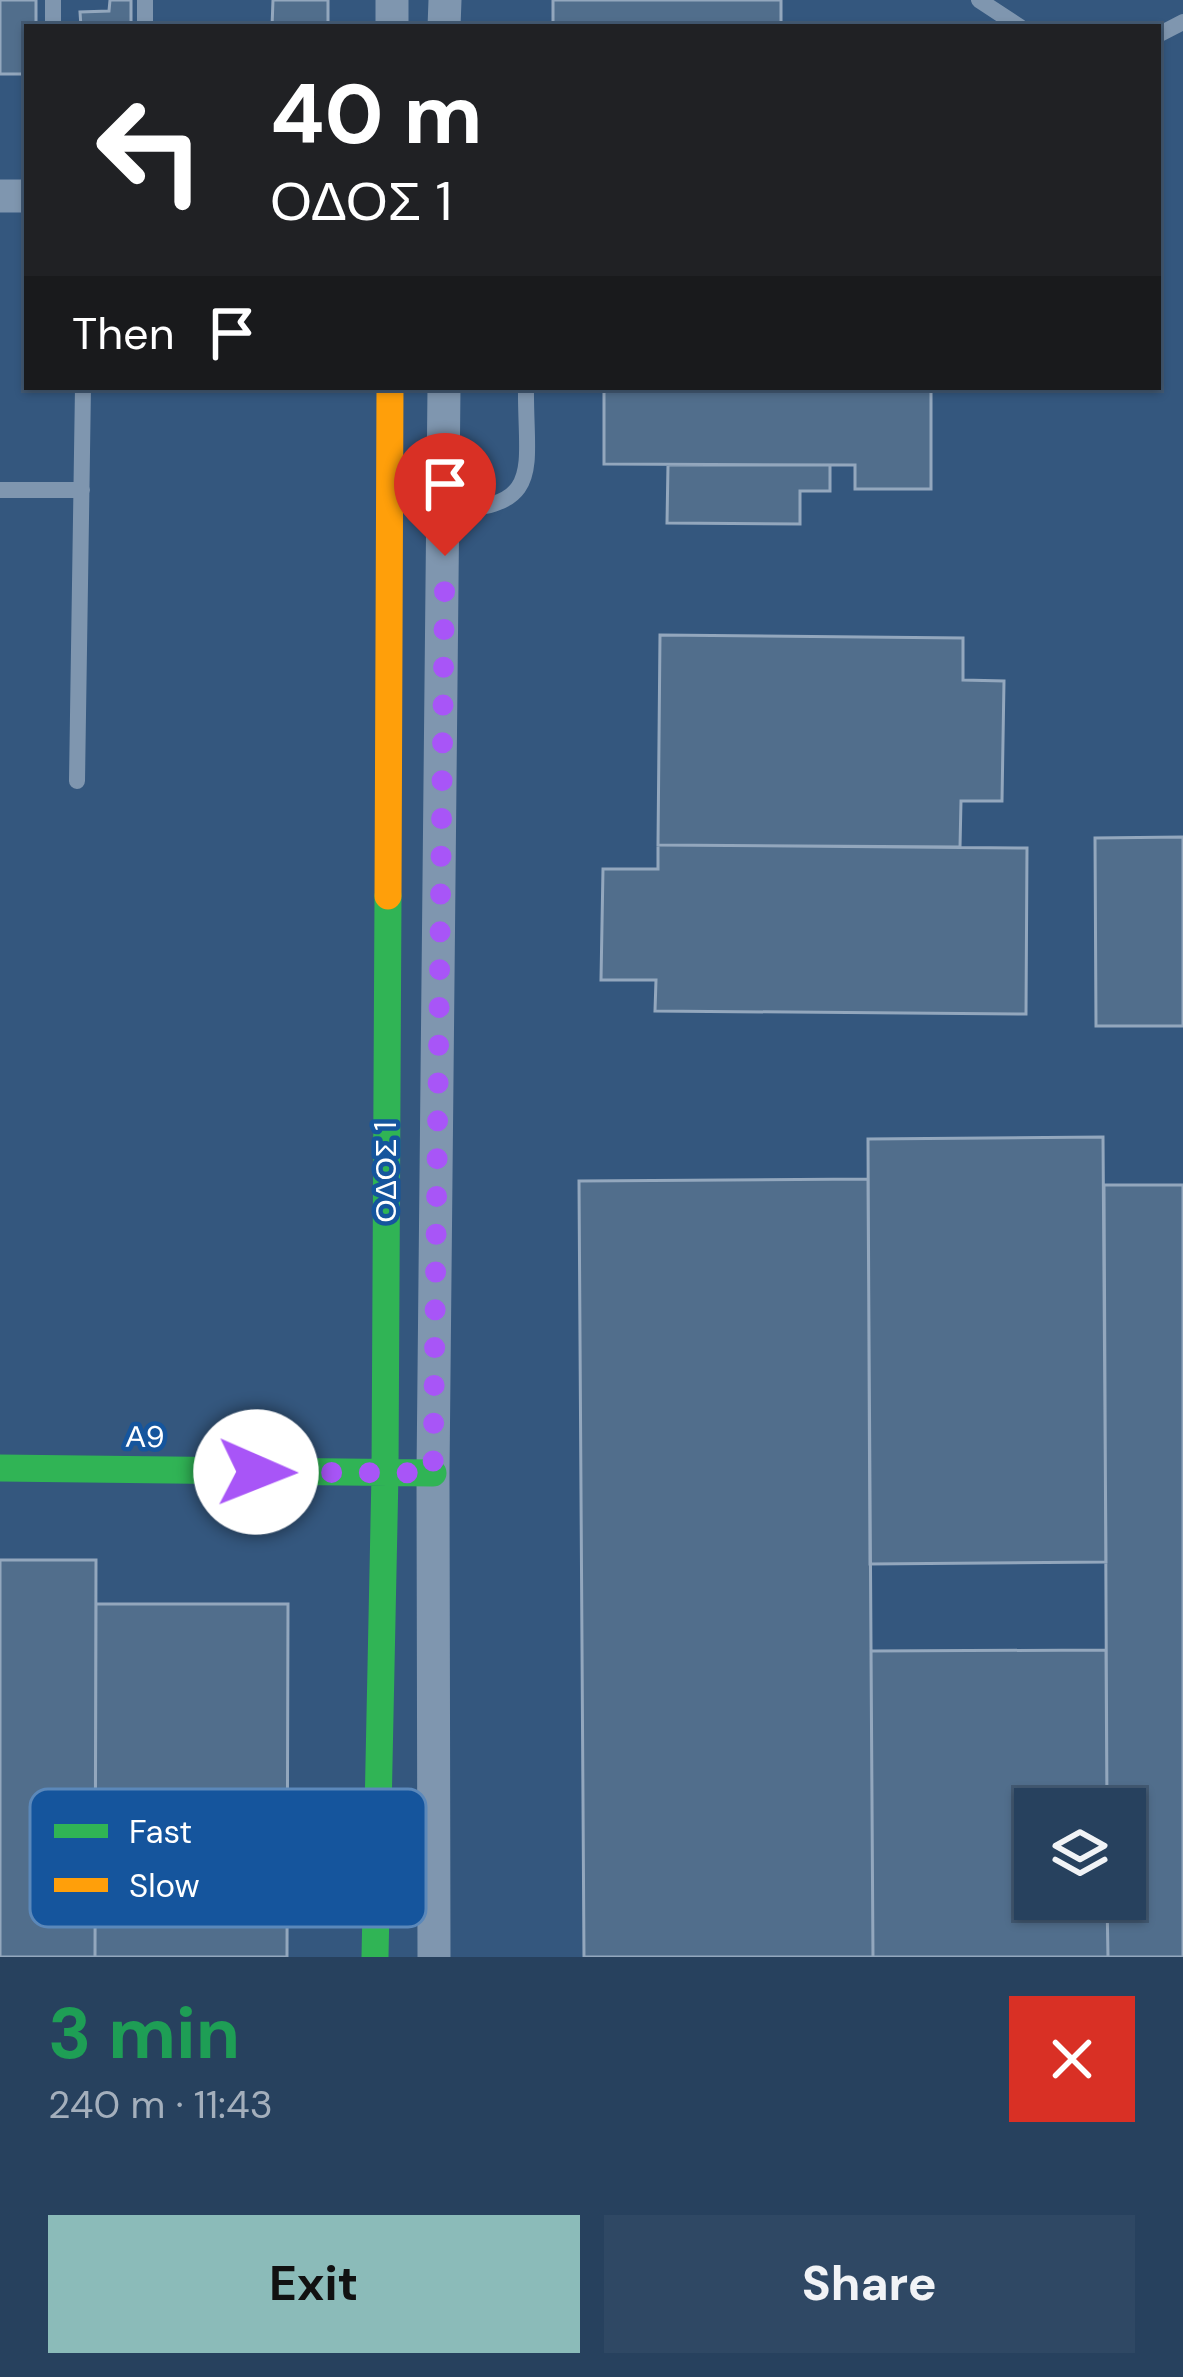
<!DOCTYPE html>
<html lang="en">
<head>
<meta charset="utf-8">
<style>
  body { margin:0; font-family:"DM Sans",sans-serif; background:#2f4864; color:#f1f3f6; height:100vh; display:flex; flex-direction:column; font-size:45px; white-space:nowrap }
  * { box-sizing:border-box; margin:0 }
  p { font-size:39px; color:#a4afbc }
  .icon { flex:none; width:66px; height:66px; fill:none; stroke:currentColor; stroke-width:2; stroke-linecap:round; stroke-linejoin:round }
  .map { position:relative; height:1957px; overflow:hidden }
  .panel { display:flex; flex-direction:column; background:#27415e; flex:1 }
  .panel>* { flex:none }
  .banner { position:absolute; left:24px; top:24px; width:1137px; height:366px; border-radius:0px; box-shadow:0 3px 9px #0004,0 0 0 3px #435a73; background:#202124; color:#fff; overflow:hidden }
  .buttons { position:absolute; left:1014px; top:1788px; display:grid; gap:24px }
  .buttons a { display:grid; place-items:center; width:132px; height:132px; border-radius:0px; background:#27415e; box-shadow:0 3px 9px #0004,0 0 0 3px #435a73; font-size:60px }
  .pin { position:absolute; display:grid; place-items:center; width:102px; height:102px; color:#fff; margin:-123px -51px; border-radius:50% 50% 50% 0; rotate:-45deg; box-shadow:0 0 12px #0007 }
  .pin .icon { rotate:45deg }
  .me { position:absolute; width:132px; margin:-66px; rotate:91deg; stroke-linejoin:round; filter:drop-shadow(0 0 9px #0008) }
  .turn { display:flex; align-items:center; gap:42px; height:252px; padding:0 48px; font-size:54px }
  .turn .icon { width:156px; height:156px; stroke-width:2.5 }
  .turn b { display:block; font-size:84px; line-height:102px }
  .then { display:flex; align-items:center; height:114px; padding:0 48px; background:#0003; gap:24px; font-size:45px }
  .round { display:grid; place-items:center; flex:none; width:126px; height:126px; border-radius:0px; background:#2f4864 }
  .summary { display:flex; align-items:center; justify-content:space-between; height:204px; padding:0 48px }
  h1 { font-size:72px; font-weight:700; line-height:90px; color:#1e9e55 }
  .cta { display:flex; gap:24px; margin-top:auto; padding:24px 48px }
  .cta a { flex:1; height:138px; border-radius:0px; background:#8bbbb9; color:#111; font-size:48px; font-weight:700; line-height:138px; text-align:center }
  .cta a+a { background:#2f4864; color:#f1f3f6 }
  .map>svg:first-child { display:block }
</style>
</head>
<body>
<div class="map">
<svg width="1183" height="1957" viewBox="0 0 1183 1957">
  <rect width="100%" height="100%" fill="#34577e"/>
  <!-- building -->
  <path fill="#516e8c" stroke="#93a7bd" stroke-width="3" d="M 0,0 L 36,0 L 36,27 L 27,27 L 27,74 L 0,74 Z
    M 110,0 L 131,0 L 131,27 L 81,27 L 80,12 L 109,11 Z
    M 273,0 L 328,0 L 328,27 L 272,27 Z
    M 553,0 L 781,0 L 781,27 L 553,27 Z
    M 604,387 L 931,387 L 931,489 L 855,489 L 855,465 L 604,464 Z
    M 668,465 L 830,465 L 830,491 L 800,491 L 800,524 L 667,523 Z
    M 660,635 L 963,638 L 963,680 L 1004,681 L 1002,801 L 961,801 L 960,847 L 658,845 Z
    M 1183,837 L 1183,1026 L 1096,1026 L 1095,838 Z
    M 658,845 L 1027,848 L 1026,1014 L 655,1011 L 656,980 L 601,980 L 603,869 L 658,869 Z
    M 1103,1137 L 1106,1562 L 870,1564 L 868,1139 Z
    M 868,1179 L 873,1957 L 584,1957 L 579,1181 Z
    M 1104,1185 L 1183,1185 L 1183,1957 L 1108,1957 L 1107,1899 L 1125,1899 L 1125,1809 L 1107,1809 Z
    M 0,1560 L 96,1560 L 95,1957 L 0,1957 Z
    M 96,1604 L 288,1604 L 287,1957 L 95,1957 Z
    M 1106,1650 L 1107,1809 L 1035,1809 L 1035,1899 L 1107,1899 L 1108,1957 L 873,1957 L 871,1651 Z"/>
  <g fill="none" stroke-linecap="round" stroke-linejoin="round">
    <!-- lane -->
    <path stroke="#7f96af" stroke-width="16" d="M 979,0 L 1020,27
      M 53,27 L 53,0
      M 145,27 L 145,0
      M 1158,35 L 1183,22
      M 0,490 L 82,490
      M 445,510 C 546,508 525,469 526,387
      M 77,781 L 83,387"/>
    <!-- street -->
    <path stroke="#7f96af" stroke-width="33" d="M 392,27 L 392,0
      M 444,27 L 445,0
      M 0,196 L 27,196
      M 434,1957 L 433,1473 L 444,387"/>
    <!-- fast -->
    <path stroke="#30b455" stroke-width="27" d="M 0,1468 L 433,1473
      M 375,1957 L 385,1474 L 388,896"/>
    <!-- slow -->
    <path stroke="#ff9f0a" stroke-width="27" d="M 388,896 L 390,387"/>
  </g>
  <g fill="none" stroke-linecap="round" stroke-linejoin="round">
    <!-- route -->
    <path stroke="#a855f7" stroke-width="21" stroke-dasharray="0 37.8" d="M 256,1472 L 433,1473 L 445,556"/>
  </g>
  <g text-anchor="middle" stroke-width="9" stroke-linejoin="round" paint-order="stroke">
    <!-- street labels -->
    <g font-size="30" fill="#fff" stroke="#15559d">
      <text transform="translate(386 1172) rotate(-90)" y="10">ΟΔΟΣ 1</text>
      <text transform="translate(145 1437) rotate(1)" y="10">Α9</text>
    </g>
  </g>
  <!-- legend -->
  <rect x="30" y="1789" width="396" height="138" rx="18" fill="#15559d" stroke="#5b88ba" stroke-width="3"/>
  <rect x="54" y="1824" width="54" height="14" fill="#30b455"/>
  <rect x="54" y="1878" width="54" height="14" fill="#ff9f0a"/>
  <g font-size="33" fill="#fff">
    <text x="129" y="1843">Fast</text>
    <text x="129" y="1897">Slow</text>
  </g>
</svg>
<div class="buttons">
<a><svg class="icon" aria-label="layers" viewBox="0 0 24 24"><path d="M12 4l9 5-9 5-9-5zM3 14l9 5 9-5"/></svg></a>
</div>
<div class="pin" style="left:445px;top:556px;background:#d93025"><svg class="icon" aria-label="arrive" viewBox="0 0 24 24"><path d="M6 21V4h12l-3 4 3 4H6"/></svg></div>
<svg class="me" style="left:256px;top:1472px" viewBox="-20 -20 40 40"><circle r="19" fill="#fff"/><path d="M0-13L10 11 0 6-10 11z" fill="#a855f7"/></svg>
<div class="banner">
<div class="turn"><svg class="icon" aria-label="left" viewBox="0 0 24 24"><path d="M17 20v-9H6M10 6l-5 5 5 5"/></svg><div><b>40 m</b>ΟΔΟΣ 1</div></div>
<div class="then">Then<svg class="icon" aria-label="arrive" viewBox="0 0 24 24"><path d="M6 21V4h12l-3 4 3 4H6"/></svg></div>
</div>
</div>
<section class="panel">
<div class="summary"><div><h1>3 min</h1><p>240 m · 11:43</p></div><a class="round" style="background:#d93025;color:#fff"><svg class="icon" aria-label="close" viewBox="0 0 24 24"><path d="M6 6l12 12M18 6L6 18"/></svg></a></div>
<div class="cta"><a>Exit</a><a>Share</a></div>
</section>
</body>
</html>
